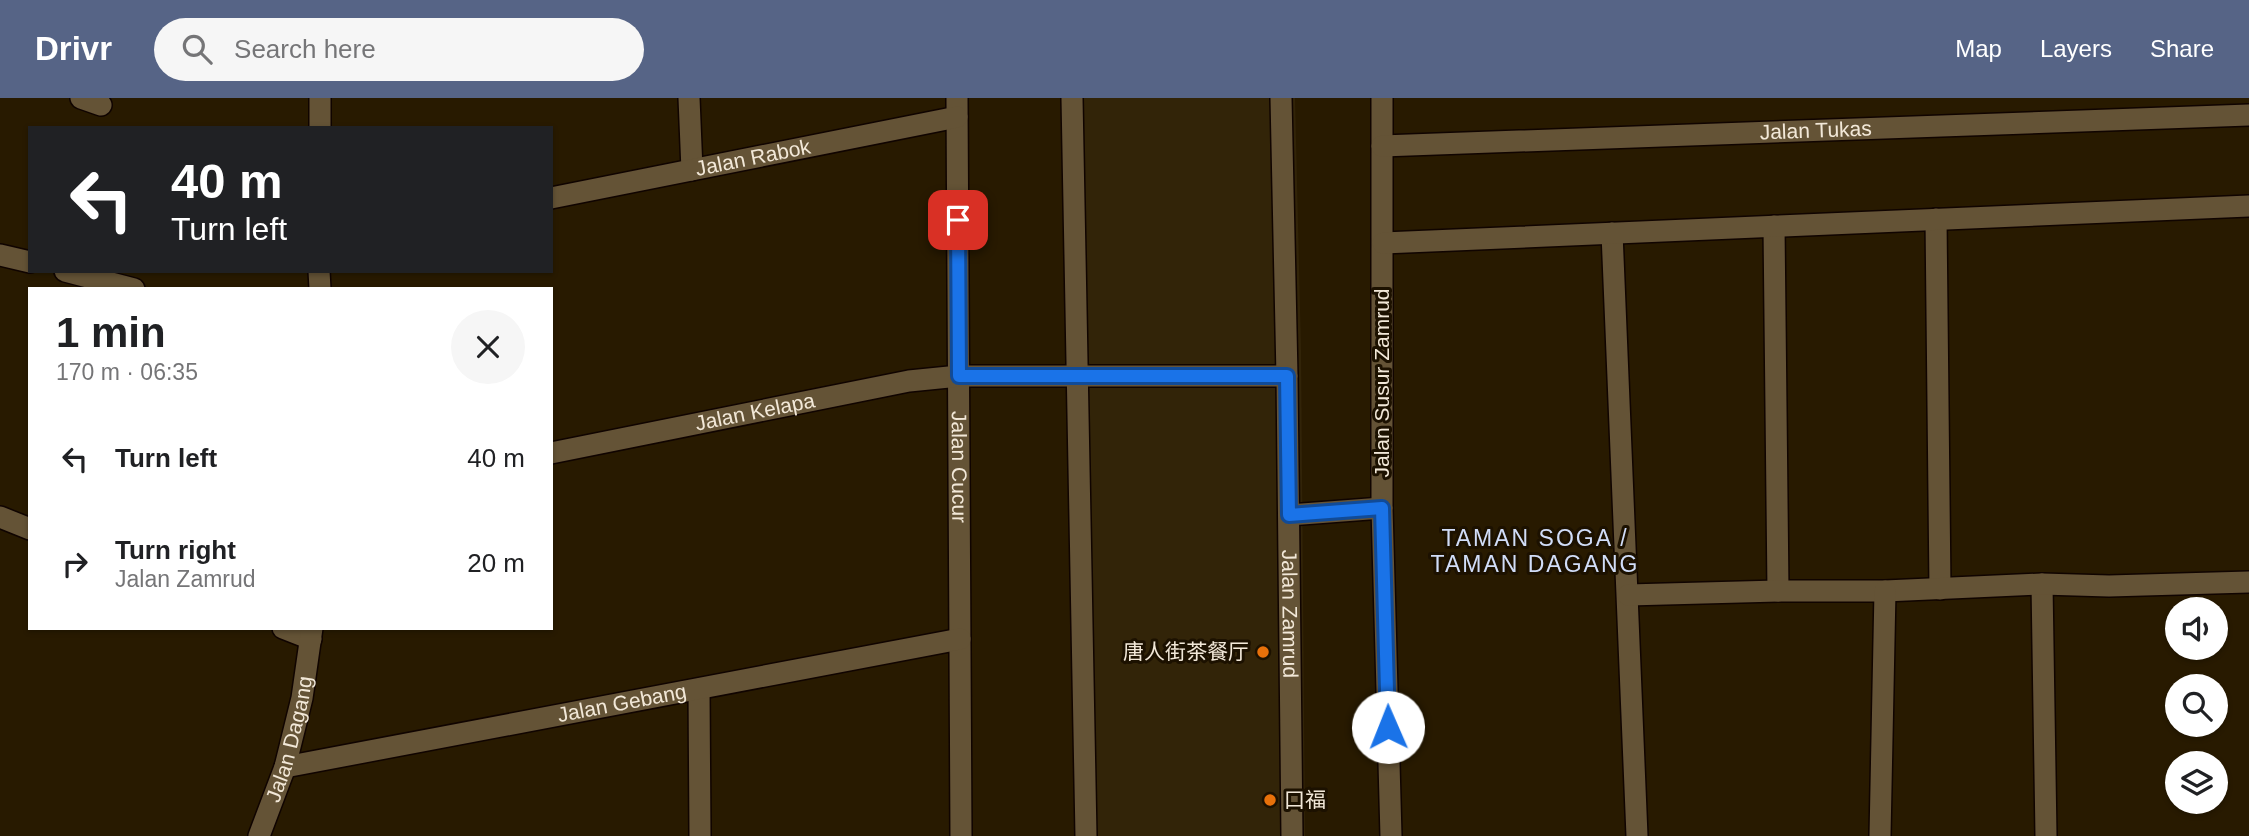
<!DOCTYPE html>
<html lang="en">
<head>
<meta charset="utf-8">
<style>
  body { margin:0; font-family:Arial,"Noto Sans SC",sans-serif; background:#f6f6f6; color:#202124; height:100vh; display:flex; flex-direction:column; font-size:26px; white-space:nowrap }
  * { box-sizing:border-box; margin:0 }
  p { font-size:23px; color:#757577 }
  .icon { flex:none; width:38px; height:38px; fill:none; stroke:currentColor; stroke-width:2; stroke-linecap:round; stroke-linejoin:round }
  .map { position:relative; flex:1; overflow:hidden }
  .details { position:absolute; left:28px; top:189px; width:525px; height:343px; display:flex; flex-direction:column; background:#fff; border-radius:0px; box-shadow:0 2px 5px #0004 }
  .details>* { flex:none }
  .banner { position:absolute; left:28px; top:28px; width:525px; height:147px; border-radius:0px; box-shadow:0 2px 5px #0004; background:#202124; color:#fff; overflow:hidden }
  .controls { position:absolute; left:2165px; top:499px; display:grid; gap:14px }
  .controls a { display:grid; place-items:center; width:63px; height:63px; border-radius:50%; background:#fff; box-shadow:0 2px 5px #0004; font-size:35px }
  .pin { position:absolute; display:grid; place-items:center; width:60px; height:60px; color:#fff; margin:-30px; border-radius:14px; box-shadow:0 4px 10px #0006 }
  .me { position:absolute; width:77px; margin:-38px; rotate:359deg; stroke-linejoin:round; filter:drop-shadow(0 0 5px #0008) }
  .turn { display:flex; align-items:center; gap:24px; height:147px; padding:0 28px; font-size:32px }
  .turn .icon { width:91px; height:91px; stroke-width:2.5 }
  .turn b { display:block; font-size:49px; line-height:60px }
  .round { display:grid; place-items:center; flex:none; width:74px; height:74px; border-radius:37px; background:#f6f6f6 }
  .head { display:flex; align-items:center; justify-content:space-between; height:119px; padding:0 28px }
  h1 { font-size:42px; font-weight:700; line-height:52px }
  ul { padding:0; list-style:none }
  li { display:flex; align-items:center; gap:21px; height:105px; padding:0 28px }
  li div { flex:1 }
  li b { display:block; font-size:26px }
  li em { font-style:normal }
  header { display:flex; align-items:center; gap:42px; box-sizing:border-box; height:98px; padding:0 35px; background:#566486; color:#fff }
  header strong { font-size:33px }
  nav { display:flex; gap:38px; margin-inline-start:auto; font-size:24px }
  .search { width:490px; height:63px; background:#f6f6f6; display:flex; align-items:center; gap:18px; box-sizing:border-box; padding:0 24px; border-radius:38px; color:#757577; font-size:26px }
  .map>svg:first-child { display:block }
</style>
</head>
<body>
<header>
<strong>Drivr</strong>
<div class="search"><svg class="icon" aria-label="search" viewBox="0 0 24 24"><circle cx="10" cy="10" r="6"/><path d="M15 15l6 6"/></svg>Search here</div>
<nav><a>Map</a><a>Layers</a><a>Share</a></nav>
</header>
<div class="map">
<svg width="2249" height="738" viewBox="0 0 2249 738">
  <rect width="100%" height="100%" fill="#281a00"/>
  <!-- built -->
  <path fill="#322408" d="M 1063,0 L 1295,0 L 1301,252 L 1305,738 L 1078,738 Z"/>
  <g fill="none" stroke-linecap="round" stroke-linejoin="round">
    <!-- minor casing -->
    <g stroke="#100400" stroke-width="24">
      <g id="minor">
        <path d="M 81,0 L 101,7"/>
        <path d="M 689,0 L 692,72"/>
        <path id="s1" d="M 957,0 L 961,738"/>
        <path d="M 1072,0 L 1086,738"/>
        <path id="s2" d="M 1281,0 L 1287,278 L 1292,738"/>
        <path d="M 1382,0 L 1382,410 L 1391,738"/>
        <path d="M 320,30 L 320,0"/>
        <path id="s3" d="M 1382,48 L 2249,17"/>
        <path id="s4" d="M 551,100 L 957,19"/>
        <path d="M 1936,121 L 1940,491"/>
        <path d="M 1774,128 L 1778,493"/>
        <path d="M 1612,135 L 1637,738"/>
        <path d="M 1383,145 L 2249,108"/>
        <path d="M 0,157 L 30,164"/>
        <path d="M 65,173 L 134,191"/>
        <path d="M 319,173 L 320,191"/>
        <path id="s5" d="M 551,355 L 909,283 L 959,278 L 1287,278"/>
        <path d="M 1289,417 L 1382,410"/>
        <path d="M 0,419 L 30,431"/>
        <path d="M 2042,486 L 2046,738"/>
        <path d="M 1628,497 L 1778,493 L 1885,493 L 2042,486 L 2109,488 L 2249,484"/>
        <path d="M 283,530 L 311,541"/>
        <path d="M 699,591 L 700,738"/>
        <path id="s6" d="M 285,669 L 960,541"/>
        <path id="s7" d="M 259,738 L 285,669 L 302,600 L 312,530"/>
        <path d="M 1880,738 L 1885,493"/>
      </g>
    </g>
    <!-- minor -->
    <use href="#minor" stroke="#645336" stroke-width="21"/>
  </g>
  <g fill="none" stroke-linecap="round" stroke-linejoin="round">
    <!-- route casing -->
    <g stroke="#114b97" stroke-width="18">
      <path id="route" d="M 958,122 L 959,278 L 1287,278 L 1289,417 L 1382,410 L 1388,629"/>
    </g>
    <!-- route -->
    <use href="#route" stroke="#1a73e8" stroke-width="12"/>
  </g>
  <!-- markers -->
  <g fill="#e8710a" stroke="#1c1100" stroke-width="2.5">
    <circle cx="1263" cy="554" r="7"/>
    <circle cx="1270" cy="702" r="7"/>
  </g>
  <g text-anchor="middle" stroke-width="6" stroke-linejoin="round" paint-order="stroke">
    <!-- street labels -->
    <g font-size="21" fill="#f2e8d8" stroke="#1c1100">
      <text dy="7" stroke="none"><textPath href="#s3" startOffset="434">Jalan Tukas</textPath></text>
      <text dy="7" stroke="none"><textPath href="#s4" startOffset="206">Jalan Rabok</textPath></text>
      <text transform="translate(1382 285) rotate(-90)" y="7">Jalan Susur Zamrud</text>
      <text dy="7" stroke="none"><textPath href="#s5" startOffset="208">Jalan Kelapa</textPath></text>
      <text dy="7" stroke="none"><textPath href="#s1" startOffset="369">Jalan Cucur</textPath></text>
      <text dy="7" stroke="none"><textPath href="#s2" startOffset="516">Jalan Zamrud</textPath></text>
      <text dy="7" stroke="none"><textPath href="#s6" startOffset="343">Jalan Gebang</textPath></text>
      <text dy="7" stroke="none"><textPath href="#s7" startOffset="102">Jalan Dagang</textPath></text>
    </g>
    <!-- poi labels -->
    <g font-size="21" fill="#f2e8d8" stroke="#1c1100" text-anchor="end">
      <text x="1249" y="561">唐人街茶餐厅</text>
      <text x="1284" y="709" text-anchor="start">口福</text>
    </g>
    <!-- neighbourhood labels -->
    <g font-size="23" letter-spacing="2" fill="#d1ddf8" stroke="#1c1100">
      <text x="1535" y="448">TAMAN SOGA /<tspan x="1535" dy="26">TAMAN DAGANG</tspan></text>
    </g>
  </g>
</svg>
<div class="controls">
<a><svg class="icon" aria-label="sound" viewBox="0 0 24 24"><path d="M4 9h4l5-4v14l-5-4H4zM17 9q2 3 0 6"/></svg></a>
<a><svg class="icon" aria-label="search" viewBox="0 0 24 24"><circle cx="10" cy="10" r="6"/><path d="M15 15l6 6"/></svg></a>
<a><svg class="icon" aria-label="layers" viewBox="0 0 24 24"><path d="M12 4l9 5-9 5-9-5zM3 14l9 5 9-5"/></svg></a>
</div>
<div class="pin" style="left:958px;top:122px;background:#d93025"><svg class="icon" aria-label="arrive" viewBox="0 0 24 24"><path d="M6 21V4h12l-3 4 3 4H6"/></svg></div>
<svg class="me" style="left:1388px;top:629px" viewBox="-20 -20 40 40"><circle r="19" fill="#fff"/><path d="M0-13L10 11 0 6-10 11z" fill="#1a73e8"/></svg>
<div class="banner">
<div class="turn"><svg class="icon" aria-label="left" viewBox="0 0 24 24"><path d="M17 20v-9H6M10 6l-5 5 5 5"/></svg><div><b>40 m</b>Turn left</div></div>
</div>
<section class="details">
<div class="head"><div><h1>1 min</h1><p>170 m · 06:35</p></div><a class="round"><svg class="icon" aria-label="close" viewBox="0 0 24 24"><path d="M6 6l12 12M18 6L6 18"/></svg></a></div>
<ul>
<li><svg class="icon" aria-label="left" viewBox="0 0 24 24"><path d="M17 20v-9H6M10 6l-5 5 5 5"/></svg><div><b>Turn left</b></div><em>40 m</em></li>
<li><svg class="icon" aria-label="right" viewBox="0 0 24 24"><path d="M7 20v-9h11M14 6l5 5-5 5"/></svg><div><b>Turn right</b><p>Jalan Zamrud</p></div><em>20 m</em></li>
</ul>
</section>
</div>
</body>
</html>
